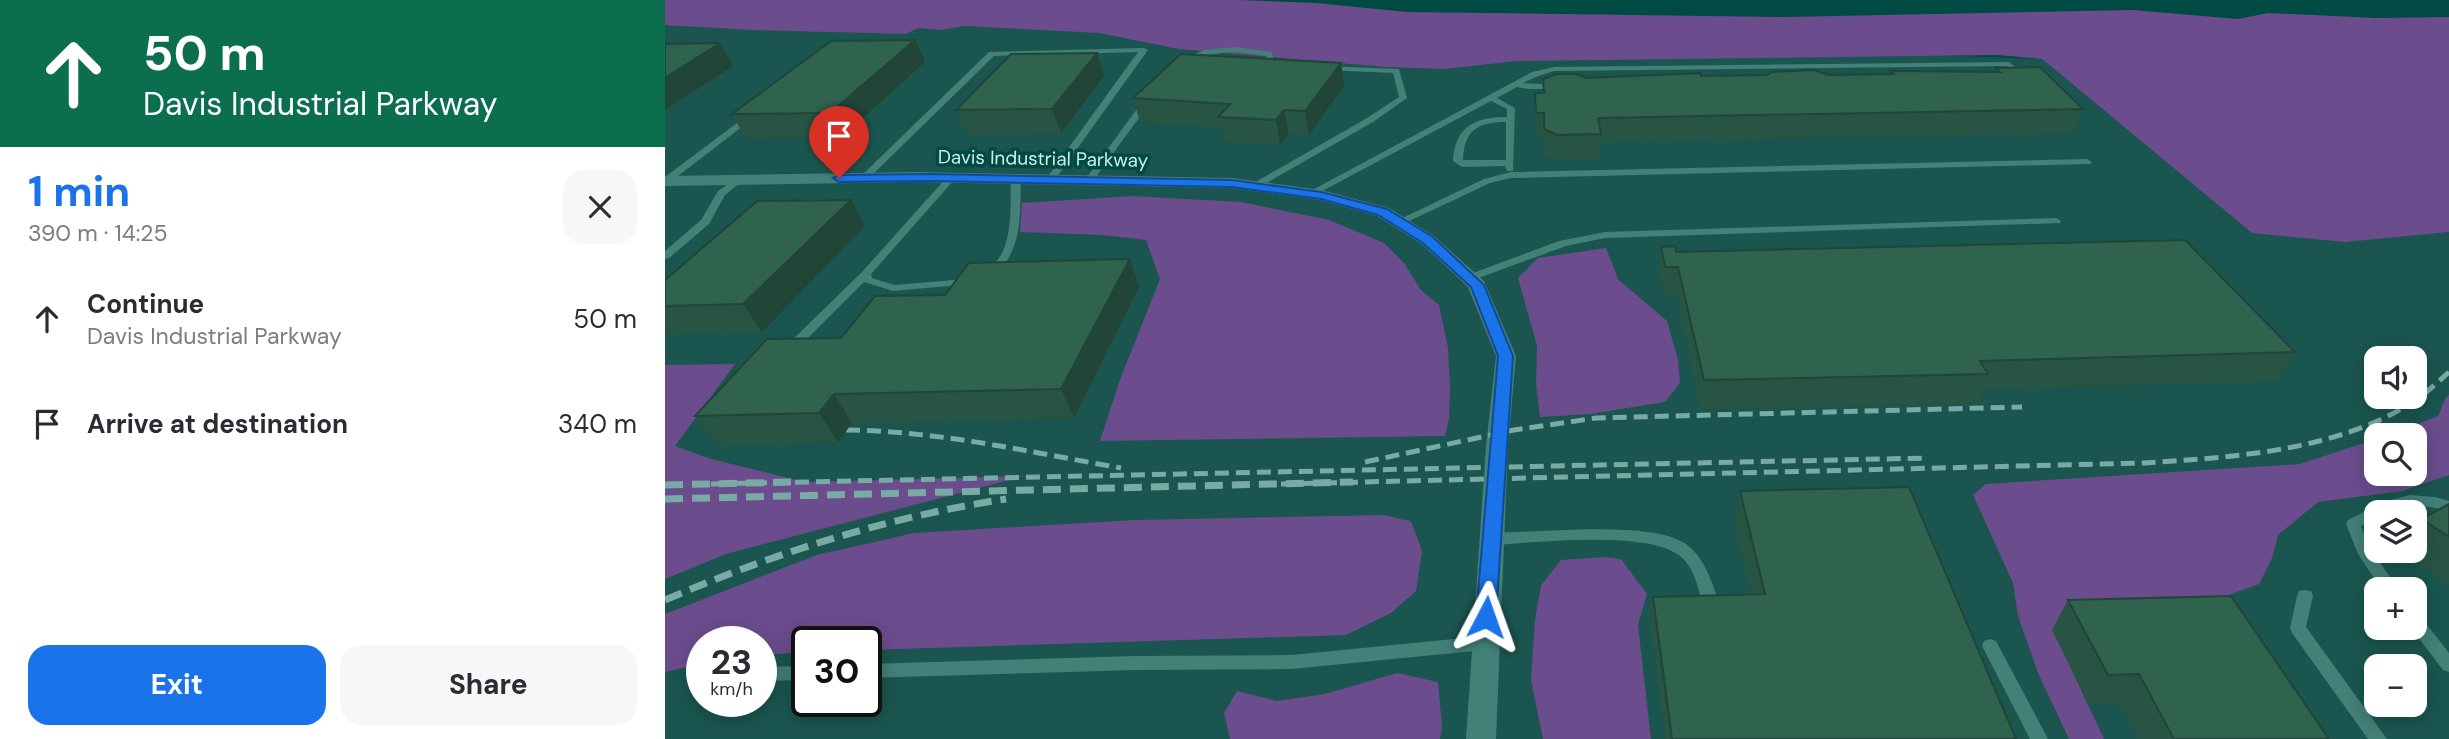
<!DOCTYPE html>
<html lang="en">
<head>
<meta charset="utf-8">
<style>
  body { margin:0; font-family:"DM Sans",sans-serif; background:#f7f7f7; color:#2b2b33; height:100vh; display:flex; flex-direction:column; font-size:26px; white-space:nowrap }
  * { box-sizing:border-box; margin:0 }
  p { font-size:23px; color:#7c7c81 }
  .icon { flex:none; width:38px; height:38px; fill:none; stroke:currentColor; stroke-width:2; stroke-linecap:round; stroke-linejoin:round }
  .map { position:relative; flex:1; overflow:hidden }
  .sheet { display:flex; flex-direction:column; background:#fff; width:665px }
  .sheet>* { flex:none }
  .banner { background:#0b6e4f; color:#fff; overflow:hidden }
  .controls { position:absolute; left:1699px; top:346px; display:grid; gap:14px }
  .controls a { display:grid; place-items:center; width:63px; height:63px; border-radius:14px; background:#fff; box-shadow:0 4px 18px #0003; font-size:35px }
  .speed { position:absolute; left:21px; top:626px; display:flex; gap:14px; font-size:35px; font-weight:700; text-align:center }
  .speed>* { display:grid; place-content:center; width:91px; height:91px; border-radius:50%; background:#fff; box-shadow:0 4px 18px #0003; line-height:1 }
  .speed small { font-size:18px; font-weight:400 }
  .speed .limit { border:4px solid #111; border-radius:10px; background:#fff; color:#111 }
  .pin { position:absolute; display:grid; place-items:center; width:60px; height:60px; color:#fff; margin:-72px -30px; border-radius:50% 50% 50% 0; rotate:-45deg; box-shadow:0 0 7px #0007 }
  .pin .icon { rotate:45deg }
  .me { position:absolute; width:77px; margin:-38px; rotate:4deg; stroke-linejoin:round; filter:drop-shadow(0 0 5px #0008) }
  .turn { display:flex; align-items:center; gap:24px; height:147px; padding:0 28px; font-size:32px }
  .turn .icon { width:91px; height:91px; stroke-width:2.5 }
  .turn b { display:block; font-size:49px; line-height:60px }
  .round { display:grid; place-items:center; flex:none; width:74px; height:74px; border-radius:21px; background:#f7f7f7 }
  .summary { display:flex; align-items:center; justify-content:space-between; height:119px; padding:0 28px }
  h1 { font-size:42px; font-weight:700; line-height:52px; color:#1a73e8 }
  .cta { display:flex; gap:14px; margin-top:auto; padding:14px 28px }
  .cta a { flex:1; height:80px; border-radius:21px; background:#1a73e8; color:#fff; font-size:28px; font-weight:700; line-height:80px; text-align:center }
  .cta a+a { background:#f7f7f7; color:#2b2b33 }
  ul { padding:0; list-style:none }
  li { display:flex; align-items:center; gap:21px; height:105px; padding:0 28px }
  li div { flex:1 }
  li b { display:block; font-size:26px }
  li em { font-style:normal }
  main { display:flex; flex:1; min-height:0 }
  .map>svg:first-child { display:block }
</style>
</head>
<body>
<main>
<section class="sheet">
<div class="banner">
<div class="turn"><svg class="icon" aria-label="ahead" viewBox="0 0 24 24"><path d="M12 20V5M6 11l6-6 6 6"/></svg><div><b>50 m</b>Davis Industrial Parkway</div></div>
</div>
<div class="summary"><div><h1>1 min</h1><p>390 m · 14:25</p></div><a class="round"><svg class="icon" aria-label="close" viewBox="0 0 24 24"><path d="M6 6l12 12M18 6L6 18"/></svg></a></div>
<ul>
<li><svg class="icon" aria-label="ahead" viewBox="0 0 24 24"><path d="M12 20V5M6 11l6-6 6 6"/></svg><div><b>Continue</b><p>Davis Industrial Parkway</p></div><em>50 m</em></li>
<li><svg class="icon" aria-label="arrive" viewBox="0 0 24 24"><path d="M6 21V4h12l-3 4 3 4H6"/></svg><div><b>Arrive at destination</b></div><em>340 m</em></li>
</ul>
<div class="cta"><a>Exit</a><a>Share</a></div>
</section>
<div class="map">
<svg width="1784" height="739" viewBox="0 0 1784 739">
  <rect width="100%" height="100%" fill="#004a44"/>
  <!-- built -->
  <path fill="#1b554f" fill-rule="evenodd" d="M 0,9 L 1377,59 L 1587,233 L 1734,236 L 1784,232 L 1784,739 L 0,739 ZM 1712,359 L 1750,359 L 1750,397 L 1712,397 ZM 1712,436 L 1750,436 L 1750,474 L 1712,474 ZM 1712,513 L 1750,513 L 1750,551 L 1712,551 ZM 1712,590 L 1750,590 L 1750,628 L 1712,628 ZM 37,642 L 96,642 L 96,702 L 37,702 ZM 142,642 L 201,642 L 201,702 L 142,702 ZM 1712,667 L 1750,667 L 1750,705 L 1712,705 Z"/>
  <!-- green -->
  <path fill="#6b4c8d" d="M 0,0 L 574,0 L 651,3 L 742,12 L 1120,17 L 1467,10 L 1573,19 L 1603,13 L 1711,18 L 1784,17 L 1784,232 L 1680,242 L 1587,233 L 1377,59 L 1333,55 L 851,61 L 780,69 L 721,67 L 514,49 L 434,33 L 300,26 L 276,30 L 253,28 L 241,34 L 88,30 L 0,25 Z
    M 468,196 L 576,202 L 664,220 L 719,243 L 739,263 L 756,290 L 774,305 L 783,348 L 785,387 L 784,419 L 780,436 L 435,441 L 456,377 L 495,279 L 481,240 L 438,235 L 355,232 L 357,203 Z
    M 941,248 L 953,279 L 1002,321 L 1013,360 L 1015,383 L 1000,402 L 925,414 L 875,417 L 871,384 L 872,346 L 853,278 L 873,258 Z
    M 70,364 L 10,446 L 46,459 L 139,482 L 360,476 L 61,554 L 0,579 L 0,365 Z
    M 1784,395 L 1784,475 L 1737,491 L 1653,502 L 1613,535 L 1607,558 L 1594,584 L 1561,596 L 1388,630 L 1439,739 L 1404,739 L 1373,673 L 1353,616 L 1348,583 L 1308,495 L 1321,484 L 1635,464 L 1711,439 L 1712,474 L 1750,474 L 1750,436 L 1721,436 L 1773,416 L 1781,397 Z
    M 718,515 L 746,521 L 757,551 L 751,591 L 726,613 L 681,635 L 201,650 L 201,642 L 142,642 L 142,652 L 96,655 L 96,642 L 37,642 L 37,664 L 0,672 L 0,614 L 152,555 L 249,533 L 469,520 Z
    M 939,557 L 956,559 L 982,594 L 973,625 L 986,739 L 878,739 L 866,680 L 870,619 L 876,585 L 896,560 Z
    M 732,673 L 773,682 L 777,727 L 775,739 L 565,739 L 559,713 L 572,691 L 612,701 L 660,694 Z"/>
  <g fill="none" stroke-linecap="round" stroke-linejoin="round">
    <!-- lane -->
    <path fill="#428078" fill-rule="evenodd" d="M 571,47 L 607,52 L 609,63 L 619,65 L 615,67 L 603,67 L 601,56 C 566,49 550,52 518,63 L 514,61 L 539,50 Z
      M 479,48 L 483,50 L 389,181 L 386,182 L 381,179 L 473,52 L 329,56 L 202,180 L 196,180 L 194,178 L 324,52 Z
      M 1344,62 L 1363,77 L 1363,81 L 1357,81 L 1342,66 L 889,71 L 873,76 L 858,83 L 892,85 L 896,87 L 895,89 L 863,89 L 852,87 L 832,98 L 850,108 L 848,171 L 842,171 L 840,166 L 797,167 L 788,161 C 790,127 809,117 842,117 L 842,109 L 826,101 L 648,196 L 645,197 L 640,194 L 867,72 L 889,67 ZM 841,122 L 841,160 L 798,160 C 799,130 813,122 841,122 Z
      M 658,66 L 734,69 L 742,98 L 708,122 L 593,188 L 587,188 L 587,184 L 702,118 L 734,97 L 728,73 L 661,70 L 657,68 Z
      M 480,98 L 487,100 L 428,181 L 422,181 L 422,177 Z
      M 84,114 L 91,116 L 4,183 L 0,184 L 0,177 Z
      M 1422,159 L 1427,162 L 1425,164 L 846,178 L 825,183 L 738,224 L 730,224 L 729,222 L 819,179 L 846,172 Z
      M 286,175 L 289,176 L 289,180 L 206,274 L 207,278 L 229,285 L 301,279 L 306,282 L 305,284 L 228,291 L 199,282 L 130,351 L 122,351 L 120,348 L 122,345 L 197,272 L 283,176 Z
      M 351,175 L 356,178 C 355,213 358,247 332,273 L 324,273 L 323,271 C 328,265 334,260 337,253 C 348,230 345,202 346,178 Z
      M 74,177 L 79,180 L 60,195 L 44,224 L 4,258 L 0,259 L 0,251 L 36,220 L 53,191 Z
      M 1391,218 L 1396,221 L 1395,223 L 940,238 L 901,246 L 808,280 L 804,281 L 799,278 L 800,276 L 894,241 L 940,232 Z
      M 1745,495 L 1770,497 L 1784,501 L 1784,511 C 1771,508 1758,505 1745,506 C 1733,507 1723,513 1712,513 L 1712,518 L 1696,526 L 1705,548 L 1734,590 L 1717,590 L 1693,554 L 1681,524 L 1683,520 L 1718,502 Z
      M 927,529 C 955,530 1008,528 1028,550 C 1043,566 1050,590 1056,610 L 1054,615 L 1048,617 L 1042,615 C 1033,596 1033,571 1016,557 C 985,529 868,543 826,545 L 821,543 L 819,539 L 821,535 L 826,533 Z
      M 1640,590 L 1646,591 L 1648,596 L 1641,627 L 1722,739 L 1703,739 L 1627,633 L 1625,628 L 1632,596 L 1634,591 Z
      M 1750,615 L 1756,617 L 1784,653 L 1784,672 L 1778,670 L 1746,628 L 1750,628 Z
      M 819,636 L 825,638 L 827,643 L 825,648 L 819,650 L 627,669 L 470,670 L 201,678 L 201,664 L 470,656 L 627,655 Z
      M 1325,639 L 1331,641 L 1383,739 L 1365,739 L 1317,646 L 1319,641 Z
      M 142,666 L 142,680 L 96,681 L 96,667 Z"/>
    <!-- street -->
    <path fill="#428078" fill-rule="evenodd" d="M 249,172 L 567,178 L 656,190 L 724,208 L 769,236 L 819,281 L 851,356 L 843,446 L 831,739 L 801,739 L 821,446 L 831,356 L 803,287 L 757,244 L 712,216 L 655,200 L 567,188 L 249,182 L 0,186 L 0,176 Z"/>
    <!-- rail-far1 -->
    <path stroke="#7aaaa5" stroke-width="5" stroke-dasharray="14 7" stroke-linecap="butt" d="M 181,430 C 275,431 364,452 456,468
      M 700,462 L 849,430 L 931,418 L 1357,407
      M 46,484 L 1263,458
      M 616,484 L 1479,463 C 1570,457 1678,451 1755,397 C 1765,390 1775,380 1784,372"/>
    <!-- rail -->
    <path stroke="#7aaaa5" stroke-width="7" stroke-dasharray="18 9" stroke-linecap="butt" d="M 0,485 L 128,482
      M 0,499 L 688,482
      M 0,600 C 110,553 222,517 341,499"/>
  </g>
  <!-- wall -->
  <path fill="#285543" d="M 250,40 L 260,62 L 177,137 L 81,139 L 67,114 Z
    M 432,53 L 439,76 L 396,133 L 302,135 L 291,110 Z
    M 676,63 L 679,86 L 644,135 L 624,134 L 615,145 L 559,141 L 556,127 L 475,122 L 468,98 Z
    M 1331,68 L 1418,109 L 1409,133 L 935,142 L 935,159 L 892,159 L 879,154 L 879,137 L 871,137 L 870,93 L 878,93 L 922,78 L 1226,74 L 1226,71 L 1330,72 Z
    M 186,200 L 200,226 L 97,332 L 0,334 L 0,280 Z
    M 996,247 L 1011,252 L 1630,352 L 1612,381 L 1318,389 L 1312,403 L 1035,409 L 1011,294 L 998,294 L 994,274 Z
    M 465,259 L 474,287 L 409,418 L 187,423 L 173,442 L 52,445 L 30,416 L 176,338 L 280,295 Z
    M 1075,491 L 1351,739 L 1000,739 L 985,627 L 988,597 L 1086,594 L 1069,521 Z
    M 1784,504 L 1784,585 L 1736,551 L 1750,551 L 1750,527 L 1757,519 Z
    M 1403,600 L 1664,739 L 1473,739 L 1454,703 L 1424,704 L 1387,630 Z"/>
  <!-- shaded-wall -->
  <path fill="#214537" d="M 250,40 L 260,62 L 177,137 L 165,113 Z
    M 55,43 L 68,66 L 0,110 L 0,78 Z
    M 432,53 L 439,76 L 396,133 L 387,109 Z
    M 676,63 L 679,86 L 644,135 L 640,111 Z
    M 619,110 L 624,134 L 615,145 L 611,120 Z
    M 186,200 L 200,226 L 97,332 L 78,304 Z
    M 465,259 L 474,287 L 409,418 L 396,389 Z
    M 169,394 L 187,423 L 173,442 L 154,413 Z"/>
  <!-- building -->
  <path fill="#2f634e" stroke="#214537" stroke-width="2" d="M 250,40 L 165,113 L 67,114 L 166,41 Z
    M 55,43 L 0,78 L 0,44 Z
    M 432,53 L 387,109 L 291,110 L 346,54 Z
    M 516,54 L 676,63 L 640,111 L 619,110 L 611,120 L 553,117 L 565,104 L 468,98 Z
    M 1375,67 L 1418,109 L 933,118 L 936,134 L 892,135 L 879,129 L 879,113 L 871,113 L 870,93 L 879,93 L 878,79 L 892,74 L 911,74 L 922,78 L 1035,73 L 1036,76 L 1102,75 L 1107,72 L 1149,70 L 1164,75 L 1229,74 L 1226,71 L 1335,72 L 1331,68 Z
    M 186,200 L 78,304 L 0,306 L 0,280 L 92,201 Z
    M 1520,240 L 1630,352 L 1315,361 L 1323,374 L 1039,380 L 1013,267 L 1000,267 L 996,247 L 1010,246 L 1011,252 Z
    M 465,259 L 396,389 L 169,394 L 154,413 L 30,416 L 102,339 L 176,338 L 210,296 L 280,295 L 304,263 Z
    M 1244,487 L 1351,739 L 1007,739 L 988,597 L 1100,594 L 1075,491 Z
    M 1784,504 L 1784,537 L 1757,519 Z
    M 1566,596 L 1664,739 L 1509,739 L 1474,674 L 1443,675 L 1403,600 Z"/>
  <!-- route -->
  <path fill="#1a73e8" stroke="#114b97" stroke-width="2" d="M 267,174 L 567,180 L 656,192 L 722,209 L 768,237 L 819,285 L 848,356 L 831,617 L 828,623 L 821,626 L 814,623 L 811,617 L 833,356 L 806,287 L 758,243 L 713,215 L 656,199 L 567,187 L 267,181 L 174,182 L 168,178 L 174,175 Z"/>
  <g text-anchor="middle" stroke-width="7" stroke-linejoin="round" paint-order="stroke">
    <!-- street labels -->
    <g font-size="19" fill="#ceece8" stroke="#004a44">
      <text transform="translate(378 158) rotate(1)" y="7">Davis Industrial Parkway</text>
    </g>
  </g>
</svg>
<div class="controls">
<a><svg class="icon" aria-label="sound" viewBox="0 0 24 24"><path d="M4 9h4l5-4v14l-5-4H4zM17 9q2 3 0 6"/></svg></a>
<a><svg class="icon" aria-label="search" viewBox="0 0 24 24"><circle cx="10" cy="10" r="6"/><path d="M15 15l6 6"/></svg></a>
<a><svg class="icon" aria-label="layers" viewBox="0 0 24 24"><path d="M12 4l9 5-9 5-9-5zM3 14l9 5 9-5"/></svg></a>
<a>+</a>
<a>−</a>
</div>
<div class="speed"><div>23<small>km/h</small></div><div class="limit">30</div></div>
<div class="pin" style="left:174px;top:178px;background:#d93025"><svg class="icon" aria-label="arrive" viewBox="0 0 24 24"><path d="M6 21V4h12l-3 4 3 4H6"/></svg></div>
<svg class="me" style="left:821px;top:617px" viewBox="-20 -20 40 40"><path d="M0-17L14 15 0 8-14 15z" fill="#1a73e8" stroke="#fff" stroke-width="4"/></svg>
</div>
</main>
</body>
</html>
